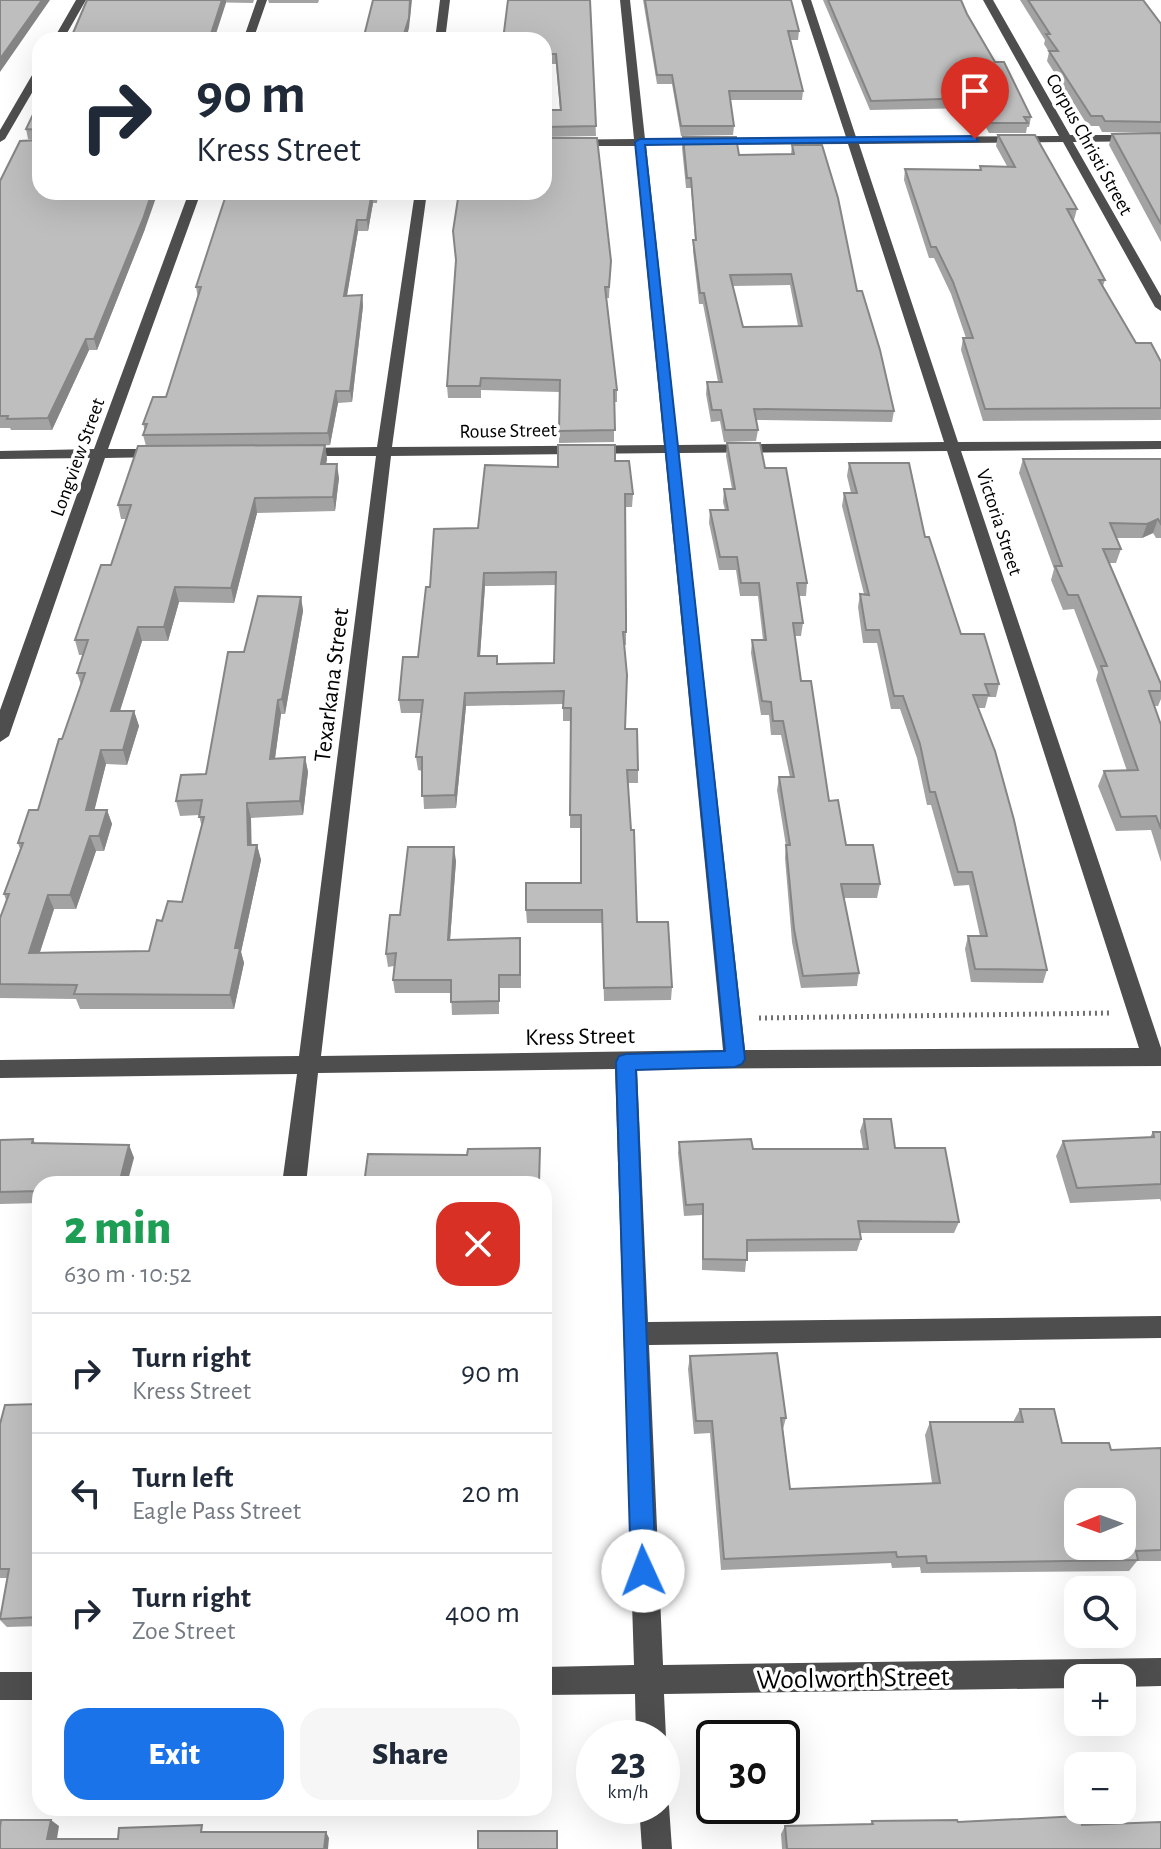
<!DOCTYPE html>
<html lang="en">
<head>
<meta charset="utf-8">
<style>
  body { margin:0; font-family:"Alegreya Sans",sans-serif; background:#f6f6f7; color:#1f2937; height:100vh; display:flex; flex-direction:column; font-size:30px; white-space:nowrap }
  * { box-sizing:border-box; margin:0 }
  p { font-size:26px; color:#747a83 }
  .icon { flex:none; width:44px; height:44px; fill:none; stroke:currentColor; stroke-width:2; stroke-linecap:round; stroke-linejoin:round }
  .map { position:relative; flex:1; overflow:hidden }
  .side { position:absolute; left:32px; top:1176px; width:520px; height:640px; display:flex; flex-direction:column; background:#fff; border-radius:24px; box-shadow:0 8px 32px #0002 }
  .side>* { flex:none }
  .banner { position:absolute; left:32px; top:32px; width:520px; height:168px; border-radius:24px; box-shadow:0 8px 32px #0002; background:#fff; color:#1f2937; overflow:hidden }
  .needle { width:52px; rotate:269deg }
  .tools { position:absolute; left:1064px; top:1488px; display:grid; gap:16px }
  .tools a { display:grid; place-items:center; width:72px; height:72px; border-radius:16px; background:#fff; box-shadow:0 8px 32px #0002; font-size:40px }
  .speed { position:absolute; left:576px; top:1720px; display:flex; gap:16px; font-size:40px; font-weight:700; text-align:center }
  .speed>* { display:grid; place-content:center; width:104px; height:104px; border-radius:50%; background:#fff; box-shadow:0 8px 32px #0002; line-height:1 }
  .speed small { font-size:20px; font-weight:400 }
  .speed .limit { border:4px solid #111; border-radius:12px; background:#fff; color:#111 }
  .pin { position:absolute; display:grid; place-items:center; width:68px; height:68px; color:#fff; margin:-82px -34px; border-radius:50% 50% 50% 0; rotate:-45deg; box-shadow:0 0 8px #0007 }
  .pin .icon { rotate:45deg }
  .me { position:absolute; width:88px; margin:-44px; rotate:358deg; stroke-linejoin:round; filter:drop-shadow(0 0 6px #0008) }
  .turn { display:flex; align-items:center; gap:28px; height:168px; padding:0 32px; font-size:36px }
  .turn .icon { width:104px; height:104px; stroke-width:2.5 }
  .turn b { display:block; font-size:56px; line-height:68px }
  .round { display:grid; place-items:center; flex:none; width:84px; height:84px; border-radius:24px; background:#f6f6f7 }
  .overview { display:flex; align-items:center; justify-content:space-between; height:136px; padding:0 32px }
  h1 { font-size:48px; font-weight:800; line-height:60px; color:#1e9e55 }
  .action { display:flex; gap:16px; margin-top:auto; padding:16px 32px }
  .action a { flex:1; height:92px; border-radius:24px; background:#1a73e8; color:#fff; font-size:32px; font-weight:800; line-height:92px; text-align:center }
  .action a+a { background:#f6f6f7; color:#1f2937 }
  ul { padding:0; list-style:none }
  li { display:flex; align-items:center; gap:24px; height:120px; padding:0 32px; border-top:2px solid #e0e1e3 }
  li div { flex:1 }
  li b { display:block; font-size:30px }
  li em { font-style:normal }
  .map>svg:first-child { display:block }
</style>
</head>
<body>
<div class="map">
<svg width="1161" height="1849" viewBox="0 0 1161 1849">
  <rect width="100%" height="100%" fill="#fff"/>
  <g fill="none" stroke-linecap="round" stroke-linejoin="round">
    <!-- path -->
    <path stroke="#707070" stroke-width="5" stroke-dasharray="2 4" stroke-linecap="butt" d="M 759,1018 L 1111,1013"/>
    <!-- minor -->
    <path fill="#4e4e4e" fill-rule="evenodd" d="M 76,0 L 86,0 L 63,40 L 53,40 Z
      M 257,0 L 267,0 L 253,40 L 243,40 Z
      M 440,0 L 450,0 L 445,40 L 435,40 Z
      M 620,0 L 630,0 L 645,139 L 846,137 L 801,0 L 811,0 L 856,137 L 1059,136 L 983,0 L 993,0 L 1070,135 L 1161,135 L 1161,141 L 1073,142 L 1161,296 L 1161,311 L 1155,307 L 1063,142 L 859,144 L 958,442 L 1161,441 L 1161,449 L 961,451 L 1161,1048 L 1161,1066 L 637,1069 L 648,1322 L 1161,1316 L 1161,1338 L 649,1345 L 663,1665 L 1161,1658 L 1161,1686 L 1122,1687 L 1122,1678 L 1078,1678 L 1078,1688 L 664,1694 L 666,1738 L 662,1747 L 662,1738 L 636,1738 L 635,1694 L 544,1695 L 544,1667 L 634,1665 L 615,1069 L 318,1073 L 306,1184 L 282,1184 L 297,1074 L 0,1078 L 0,1060 L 299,1056 L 376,456 L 300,456 L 293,452 L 300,448 L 377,447 L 415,192 L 427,192 L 392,447 L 664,445 L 635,146 L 544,146 L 544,140 L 634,139 ZM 848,144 L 944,442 L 678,445 L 646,145 ZM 947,451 L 1139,1048 L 745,1050 L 679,453 ZM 665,453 L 723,1050 L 321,1056 L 391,456 Z
      M 40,67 L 40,79 L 5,139 L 0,142 L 0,130 L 35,70 Z
      M 189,192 L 201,192 L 108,449 L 160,449 L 167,453 L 160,457 L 105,458 L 9,736 L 0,742 L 0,710 L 90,458 L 0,459 L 0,451 L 94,449 Z
      M 0,1672 L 40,1672 L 40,1700 L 0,1700 Z
      M 662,1794 L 669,1806 L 672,1849 L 642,1849 L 639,1806 L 662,1806 Z"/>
  </g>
  <!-- wall -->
  <path fill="#a3a3a3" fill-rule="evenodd" d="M 87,0 L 254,0 L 253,3 Z
    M 268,0 L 319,0 L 318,3 L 269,3 Z
    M 590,0 L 596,136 L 544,137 L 544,110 L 560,110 L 556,64 L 544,64 L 544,40 Z
    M 643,0 L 791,0 L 799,31 L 798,40 L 790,40 L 803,91 L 802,100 L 730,100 L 734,126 L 733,135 L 681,136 L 672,84 L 657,84 Z
    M 823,0 L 961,0 L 967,14 L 995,62 L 1031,117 L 1029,127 L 1027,127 L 1026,133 L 989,133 L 975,108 L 870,110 Z
    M 1020,0 L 1143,0 L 1161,24 L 1161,133 L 1102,132 L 1099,126 L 1088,126 L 1047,61 L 1049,52 L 1044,44 L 1045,40 Z
    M 40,100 L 145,229 L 97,350 L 89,350 L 52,430 L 11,430 L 10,428 L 0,428 L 0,181 L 39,140 L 28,139 L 26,129 Z
    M 1161,133 L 1161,242 L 1109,145 L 1112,134 Z
    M 998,135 L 1077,209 L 1074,220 L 1073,220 L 1105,280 L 1103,286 L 1136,343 L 1161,362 L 1161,420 L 983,421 L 961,350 L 963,338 L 966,338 L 951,294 L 934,258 L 929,258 L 904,180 L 905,169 L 980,170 L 980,166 L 1007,166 L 996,146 Z
    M 683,137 L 739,155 L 791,154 L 792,145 L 857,291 L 894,411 L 892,422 L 756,420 L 758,430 L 756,441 L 724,442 L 720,421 L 711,422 L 706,394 L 707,382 L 718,382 L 703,304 L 699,304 L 693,251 L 693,240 L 695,240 L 691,188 L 686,188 L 682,148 ZM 790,285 L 798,326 L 743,327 L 732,286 Z
    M 227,192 L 378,192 L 377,203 L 373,203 L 368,231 L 358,231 L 347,295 L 362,295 L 363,306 L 352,402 L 338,403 L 330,445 L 196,446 L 325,445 L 327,459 L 326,464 L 339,478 L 335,511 L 257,513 L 234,603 L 179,602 L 168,641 L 142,641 L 120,711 L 134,711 L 139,726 L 127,765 L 106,764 L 94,810 L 107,810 L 112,824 L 104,851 L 96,851 L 76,909 L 54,909 L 40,952 L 149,951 L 162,921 L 182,902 L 202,828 L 199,815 L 180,816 L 176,801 L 206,774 L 244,652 L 301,597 L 303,611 L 285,714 L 281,714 L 275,758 L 305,757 L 308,772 L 303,815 L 251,818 L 251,845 L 257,845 L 261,860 L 241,952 L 244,963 L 234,1009 L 80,1009 L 76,999 L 0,998 L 0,918 L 6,900 L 4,894 L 20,849 L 18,843 L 38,810 L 81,685 L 77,673 L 83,655 L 79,655 L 75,640 L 111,565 L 126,519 L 121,519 L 118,505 L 146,446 L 143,435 L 145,431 L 143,424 L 166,397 L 198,298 L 196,287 Z
    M 611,261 L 609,298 L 606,298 L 617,390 L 617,402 L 614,402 L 614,442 L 559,443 L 560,392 L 481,390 L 481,398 L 448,398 L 447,386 Z
    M 727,443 L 765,468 L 807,583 L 806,596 L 799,596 L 803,623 L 801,636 L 795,636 L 801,681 L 829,801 L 846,845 L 880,884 L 877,898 L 844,898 L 859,973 L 857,986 L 801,988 L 792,942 L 785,858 L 786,846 L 777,790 L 779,777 L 790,777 L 781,735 L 771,735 L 769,715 L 761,715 L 751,653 L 752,640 L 763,640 L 758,596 L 740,596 L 736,570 L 719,570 L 709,523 L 710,510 L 725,510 L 723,502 L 724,489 L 732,489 L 726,456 Z
    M 1023,459 L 1161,459 L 1161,538 L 1156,538 L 1153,533 L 1142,538 L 1116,538 L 1121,549 L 1116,563 L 1109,563 L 1161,684 L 1161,699 L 1158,706 L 1154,706 L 1161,725 L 1161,862 L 1151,830 L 1116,831 L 1098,786 L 1104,771 L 1127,771 L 1096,680 L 1098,672 L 1074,609 L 1063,610 L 1051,580 L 1054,569 L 1019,473 Z
    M 615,461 L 633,494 L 632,507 L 625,507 L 626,616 L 626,645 L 624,645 L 625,729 L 638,770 L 638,783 L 627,783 L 637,922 L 672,987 L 671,1000 L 604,1001 L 602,923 L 527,923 L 526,910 L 581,883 L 581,828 L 570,828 L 571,721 L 563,721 L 563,704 L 466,706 L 456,808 L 424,809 L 422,771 L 418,770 L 416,757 L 422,713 L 401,713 L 399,700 L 418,657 L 430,587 L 478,528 L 558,467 ZM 555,585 L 554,663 L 497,664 L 480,656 L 485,586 Z
    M 849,463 L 925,537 L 961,634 L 999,684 L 996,697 L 988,697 L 985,708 L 978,708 L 1047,970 L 1043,983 L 971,982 L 965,949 L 968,936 L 980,936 L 969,885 L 954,886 L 931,805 L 927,805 L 917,758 L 900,709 L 891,709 L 877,643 L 863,643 L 858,607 L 860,594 L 864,594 L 842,506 L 844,493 L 851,493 L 847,476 Z
    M 456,861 L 450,940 L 521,951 L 521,988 L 499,988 L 499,1014 L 452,1015 L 451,993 L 395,993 L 393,980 L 394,966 L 388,967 L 386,954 L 400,915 Z
    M 864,1119 L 895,1148 L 959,1222 L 954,1233 L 860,1233 L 861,1239 L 857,1251 L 747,1252 L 745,1272 L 702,1270 L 702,1215 L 684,1216 L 678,1153 L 679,1142 L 753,1149 L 863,1149 L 860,1131 Z
    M 1153,1132 L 1161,1132 L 1161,1202 L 1160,1199 L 1070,1203 L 1056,1156 L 1063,1141 L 1150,1137 Z
    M 33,1139 L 35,1143 L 129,1145 L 134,1158 L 40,1184 L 40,1203 L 0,1204 L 0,1140 Z
    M 690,1356 L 786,1418 L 783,1429 L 790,1489 L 932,1483 L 925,1435 L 930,1422 L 1013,1422 L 1020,1409 L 1062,1443 L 1111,1450 L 1161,1448 L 1161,1561 L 1137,1561 L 1129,1571 L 921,1573 L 920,1567 L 892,1568 L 891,1563 L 721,1570 L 710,1433 L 694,1434 L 688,1369 Z
    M 40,1404 L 40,1626 L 7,1627 L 0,1620 L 7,1578 L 0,1578 L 0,1424 Z
    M 872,1821 L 1082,1825 L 1161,1849 L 782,1849 L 781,1834 L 785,1826 L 870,1824 Z"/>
  <!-- shaded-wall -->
  <path fill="#858585" d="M 42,0 L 50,0 L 0,72 L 0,59 Z
    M 222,0 L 226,0 L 226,3 L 214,40 L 209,40 Z
    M 410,0 L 412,0 L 409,28 L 406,40 L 402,40 Z
    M 152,192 L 158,192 L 145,229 L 97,350 L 94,339 Z
    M 372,192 L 373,203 L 368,231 L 367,220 Z
    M 357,220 L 358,231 L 345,307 L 344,296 Z
    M 362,295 L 363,306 L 352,402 L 350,391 Z
    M 86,339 L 89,350 L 52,430 L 48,418 Z
    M 336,391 L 338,403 L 330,445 L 328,433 Z
    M 325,445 L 327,459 L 323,479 L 321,464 Z
    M 337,464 L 339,478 L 335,511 L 333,497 Z
    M 255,498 L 257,513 L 234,603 L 231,588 Z
    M 1158,519 L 1153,533 L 1142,538 L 1147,524 Z
    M 484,573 L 485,586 L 479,669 L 478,656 Z
    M 175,587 L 179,602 L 168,641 L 164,627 Z
    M 301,597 L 303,611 L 285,714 L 282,699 Z
    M 138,627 L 142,641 L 115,726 L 111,711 Z
    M 465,693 L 466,706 L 456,808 L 455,795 Z
    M 278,700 L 281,714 L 273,773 L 270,759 Z
    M 134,711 L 139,726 L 127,765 L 123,750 Z
    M 101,750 L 106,764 L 91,824 L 86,810 Z
    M 305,757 L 308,772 L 303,815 L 300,801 Z
    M 247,803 L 251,818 L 252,860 L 248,845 Z
    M 107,810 L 112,824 L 104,851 L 99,836 Z
    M 90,836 L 96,851 L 76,909 L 70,895 Z
    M 257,845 L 261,860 L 241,952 L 244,963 L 234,1009 L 230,995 L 235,948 Z
    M 454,847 L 456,861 L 449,953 L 448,940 Z
    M 48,895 L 54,909 L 35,967 L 29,953 Z
    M 129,1145 L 134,1158 L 127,1184 L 119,1184 Z
    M 51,1820 L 59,1826 L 56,1845 L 47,1839 Z
    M 326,1832 L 329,1838 L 328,1849 L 324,1849 Z"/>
  <!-- building -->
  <path fill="#bebebe" stroke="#858585" stroke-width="2" fill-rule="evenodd" d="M 0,0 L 42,0 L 0,59 Z
    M 87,0 L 222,0 L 209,40 L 70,40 Z
    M 373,0 L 410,0 L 409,18 L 402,40 L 363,40 Z
    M 508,0 L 590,0 L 596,126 L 544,127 L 544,110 L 561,110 L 556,54 L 544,54 L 544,40 L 503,40 Z
    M 645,0 L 791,0 L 799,31 L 788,31 L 803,91 L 729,91 L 734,126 L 681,126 L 672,75 L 657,75 Z
    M 828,0 L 961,0 L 967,14 L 995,62 L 1004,62 L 1031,117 L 1024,117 L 1028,123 L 991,123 L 977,98 L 871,101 Z
    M 1028,0 L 1143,0 L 1161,24 L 1161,122 L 1105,121 L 1102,116 L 1091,116 L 1049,51 L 1058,51 L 1046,34 L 1050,34 Z
    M 40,100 L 40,192 L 152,192 L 143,219 L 94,339 L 86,339 L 48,418 L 7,419 L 8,416 L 0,416 L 0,181 L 20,141 L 39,140 L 39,130 L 26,129 Z
    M 1161,133 L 1161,224 L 1112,134 Z
    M 998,135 L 1035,135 L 1077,209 L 1067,209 L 1105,280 L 1099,280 L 1136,343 L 1151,343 L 1161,362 L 1161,408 L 985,409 L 963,338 L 973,338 L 953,282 L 936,247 L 931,247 L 905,169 L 981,170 L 980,166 L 1015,167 Z
    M 683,137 L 736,137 L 739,155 L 794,154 L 792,145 L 822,145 L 838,198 L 857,291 L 862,291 L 880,350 L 894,411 L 754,409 L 758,430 L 725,430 L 721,410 L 712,410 L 707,382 L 722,382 L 704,293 L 700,293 L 693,240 L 696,240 L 691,178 L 687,178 ZM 791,274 L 802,326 L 743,327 L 730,275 Z
    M 544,138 L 597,138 L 611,261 L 609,287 L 605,287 L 617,390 L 614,390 L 615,430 L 559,431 L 560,380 L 481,378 L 480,386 L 447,386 L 456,260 L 453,231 L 459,192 L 544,192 Z
    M 227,192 L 376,192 L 372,192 L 367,220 L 357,220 L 344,296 L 362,295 L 350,391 L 336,391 L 328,433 L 143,435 L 147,424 L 143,424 L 153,397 L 166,397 L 201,287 L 196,287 Z
    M 727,443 L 760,443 L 765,468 L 786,468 L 807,583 L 797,583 L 803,623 L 793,623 L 801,681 L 811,681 L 829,801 L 838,800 L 846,845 L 873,845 L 880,884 L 841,884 L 859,973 L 803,976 L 794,929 L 786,845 L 790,845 L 779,777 L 794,777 L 783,721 L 773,721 L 771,702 L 762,701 L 752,640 L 766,640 L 759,583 L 741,583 L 737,557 L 720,557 L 710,510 L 728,510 L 724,489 L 735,489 Z
    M 325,445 L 321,464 L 337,464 L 333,497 L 255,498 L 231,588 L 175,587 L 164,627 L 138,627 L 111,711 L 134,711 L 123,750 L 101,750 L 86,810 L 107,810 L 99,836 L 90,836 L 70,895 L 48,895 L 29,953 L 149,951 L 157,920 L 162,921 L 168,901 L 182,902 L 204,817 L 199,817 L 202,800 L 176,801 L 181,775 L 206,774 L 228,652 L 244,652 L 258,596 L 301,597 L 282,699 L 278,700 L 270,759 L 305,757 L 300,801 L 247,803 L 248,845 L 257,845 L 235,948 L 240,948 L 230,995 L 74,994 L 77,985 L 0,984 L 0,918 L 9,894 L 4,894 L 23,843 L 18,843 L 29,810 L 38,810 L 59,739 L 62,739 L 85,673 L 77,673 L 88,640 L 75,640 L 101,565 L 111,565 L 131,505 L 118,505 L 138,446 Z
    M 558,445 L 615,445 L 615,461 L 629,461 L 633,494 L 625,494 L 626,616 L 626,632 L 623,632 L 627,675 L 625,729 L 637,729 L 638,770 L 627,770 L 631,830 L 634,830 L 637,922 L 668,922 L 672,987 L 604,988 L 602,910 L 526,910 L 526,883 L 581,883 L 581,815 L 570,815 L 571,708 L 563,708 L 564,691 L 465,693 L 455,795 L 422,796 L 422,757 L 416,757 L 423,700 L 399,700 L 403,657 L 418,657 L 426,587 L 430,587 L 434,529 L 478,528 L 485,465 L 558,467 ZM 556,572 L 554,663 L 497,664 L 497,656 L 478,656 L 484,573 Z
    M 1023,459 L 1161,459 L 1161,524 L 1158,519 L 1147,524 L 1110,523 L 1121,549 L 1103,549 L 1161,684 L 1161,691 L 1149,691 L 1161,725 L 1161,829 L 1156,816 L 1121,817 L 1104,771 L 1138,770 L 1101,666 L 1107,666 L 1078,595 L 1068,595 L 1055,566 L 1062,566 Z
    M 849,463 L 909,463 L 925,537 L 929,537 L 961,634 L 984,634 L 999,684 L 985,684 L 989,695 L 973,695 L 995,751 L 1014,820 L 1047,970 L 975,969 L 968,936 L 987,936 L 972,872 L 958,872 L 935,792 L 930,792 L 920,744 L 903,696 L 894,696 L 879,630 L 866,630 L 860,594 L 869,595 L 844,493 L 857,493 Z
    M 408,847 L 454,847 L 448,940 L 520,938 L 520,975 L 499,975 L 499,1001 L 451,1002 L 451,980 L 393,980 L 396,953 L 386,954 L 390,915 L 400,915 Z
    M 864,1119 L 891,1119 L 895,1148 L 945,1148 L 959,1222 L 858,1221 L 861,1239 L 747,1240 L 747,1260 L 703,1259 L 703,1204 L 686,1205 L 679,1142 L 751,1139 L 753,1149 L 868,1149 Z
    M 1153,1132 L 1161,1132 L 1161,1184 L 1077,1188 L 1063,1141 L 1154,1137 Z
    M 33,1139 L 32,1143 L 129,1145 L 119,1184 L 40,1184 L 40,1191 L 0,1192 L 0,1140 Z
    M 540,1148 L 539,1184 L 364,1184 L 368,1154 L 467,1155 L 468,1149 Z
    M 777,1353 L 786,1418 L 781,1418 L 790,1489 L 940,1483 L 930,1422 L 1023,1422 L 1020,1409 L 1054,1409 L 1062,1443 L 1109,1443 L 1111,1450 L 1161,1448 L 1161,1550 L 1136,1551 L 1138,1560 L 927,1563 L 926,1556 L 897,1557 L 896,1552 L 724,1559 L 712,1421 L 696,1421 L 690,1356 ZM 1078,1502 L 1122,1502 L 1122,1546 L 1078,1546 Z
    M 40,1404 L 40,1617 L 0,1619 L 9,1569 L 0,1569 L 0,1424 L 5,1405 Z
    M 1080,1816 L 1082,1825 L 1161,1822 L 1161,1849 L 787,1849 L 785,1826 L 873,1824 L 872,1821 L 957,1820 L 958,1822 Z
    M 1,1820 L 51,1820 L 47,1839 L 118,1839 L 119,1828 L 202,1825 L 201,1832 L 326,1832 L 324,1849 L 0,1849 L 0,1827 Z
    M 478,1831 L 557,1831 L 557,1849 L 478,1849 Z"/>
  <!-- route -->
  <path fill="#1a73e8" stroke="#114b97" stroke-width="2" d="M 975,136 L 978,141 L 645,145 L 745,1059 L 742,1064 L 735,1067 L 636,1070 L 656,1571 L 652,1579 L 643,1583 L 635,1579 L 631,1571 L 616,1062 L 619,1056 L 626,1054 L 725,1051 L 635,142 L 640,139 Z"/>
  <g text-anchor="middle" stroke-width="7" stroke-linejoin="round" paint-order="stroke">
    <!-- far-street labels -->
    <g font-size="20" fill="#000" stroke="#fff">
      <text transform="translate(1090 144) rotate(61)" y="7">Corpus Christi Street</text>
      <text transform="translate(508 430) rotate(-1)" y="7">Rouse Street</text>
      <text transform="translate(77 457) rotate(-70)" y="7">Longview Street</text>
      <text transform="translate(1000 522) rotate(72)" y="7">Victoria Street</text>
    </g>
    <!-- street labels -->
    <g font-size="24" fill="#000" stroke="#fff">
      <text transform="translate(331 685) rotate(-83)" y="8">Texarkana Street</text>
      <text transform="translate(580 1036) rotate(-1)" y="8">Kress Street</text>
    </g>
    <!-- near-street labels -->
    <g font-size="28" fill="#000" stroke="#fff">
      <text transform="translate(853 1677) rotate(-1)" y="10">Woolworth Street</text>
    </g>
  </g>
</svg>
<div class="tools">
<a><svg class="needle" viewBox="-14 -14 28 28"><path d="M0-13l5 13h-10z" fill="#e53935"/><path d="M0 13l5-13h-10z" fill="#747a83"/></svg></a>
<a><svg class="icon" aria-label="search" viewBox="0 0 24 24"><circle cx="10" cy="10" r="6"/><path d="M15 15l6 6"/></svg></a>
<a>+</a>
<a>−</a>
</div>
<div class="speed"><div>23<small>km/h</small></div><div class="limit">30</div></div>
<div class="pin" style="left:975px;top:139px;background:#d93025"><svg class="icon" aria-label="arrive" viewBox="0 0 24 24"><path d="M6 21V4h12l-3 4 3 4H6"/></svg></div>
<svg class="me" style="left:643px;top:1571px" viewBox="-20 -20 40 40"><circle r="19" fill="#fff"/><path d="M0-13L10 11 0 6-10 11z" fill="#1a73e8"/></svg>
<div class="banner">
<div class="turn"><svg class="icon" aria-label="right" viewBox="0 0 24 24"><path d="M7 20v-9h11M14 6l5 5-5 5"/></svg><div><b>90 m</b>Kress Street</div></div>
</div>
<section class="side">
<div class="overview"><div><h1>2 min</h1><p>630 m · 10:52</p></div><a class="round" style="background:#d93025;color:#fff"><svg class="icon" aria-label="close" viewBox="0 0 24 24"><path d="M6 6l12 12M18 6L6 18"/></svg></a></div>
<ul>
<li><svg class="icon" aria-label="right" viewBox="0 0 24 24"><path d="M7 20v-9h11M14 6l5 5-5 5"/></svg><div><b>Turn right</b><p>Kress Street</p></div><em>90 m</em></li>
<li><svg class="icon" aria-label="left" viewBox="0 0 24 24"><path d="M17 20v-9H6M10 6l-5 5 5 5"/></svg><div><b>Turn left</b><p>Eagle Pass Street</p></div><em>20 m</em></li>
<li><svg class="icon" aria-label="right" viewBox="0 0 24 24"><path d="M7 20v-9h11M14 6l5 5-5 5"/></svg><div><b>Turn right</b><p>Zoe Street</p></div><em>400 m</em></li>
</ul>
<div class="action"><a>Exit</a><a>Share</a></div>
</section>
</div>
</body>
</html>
